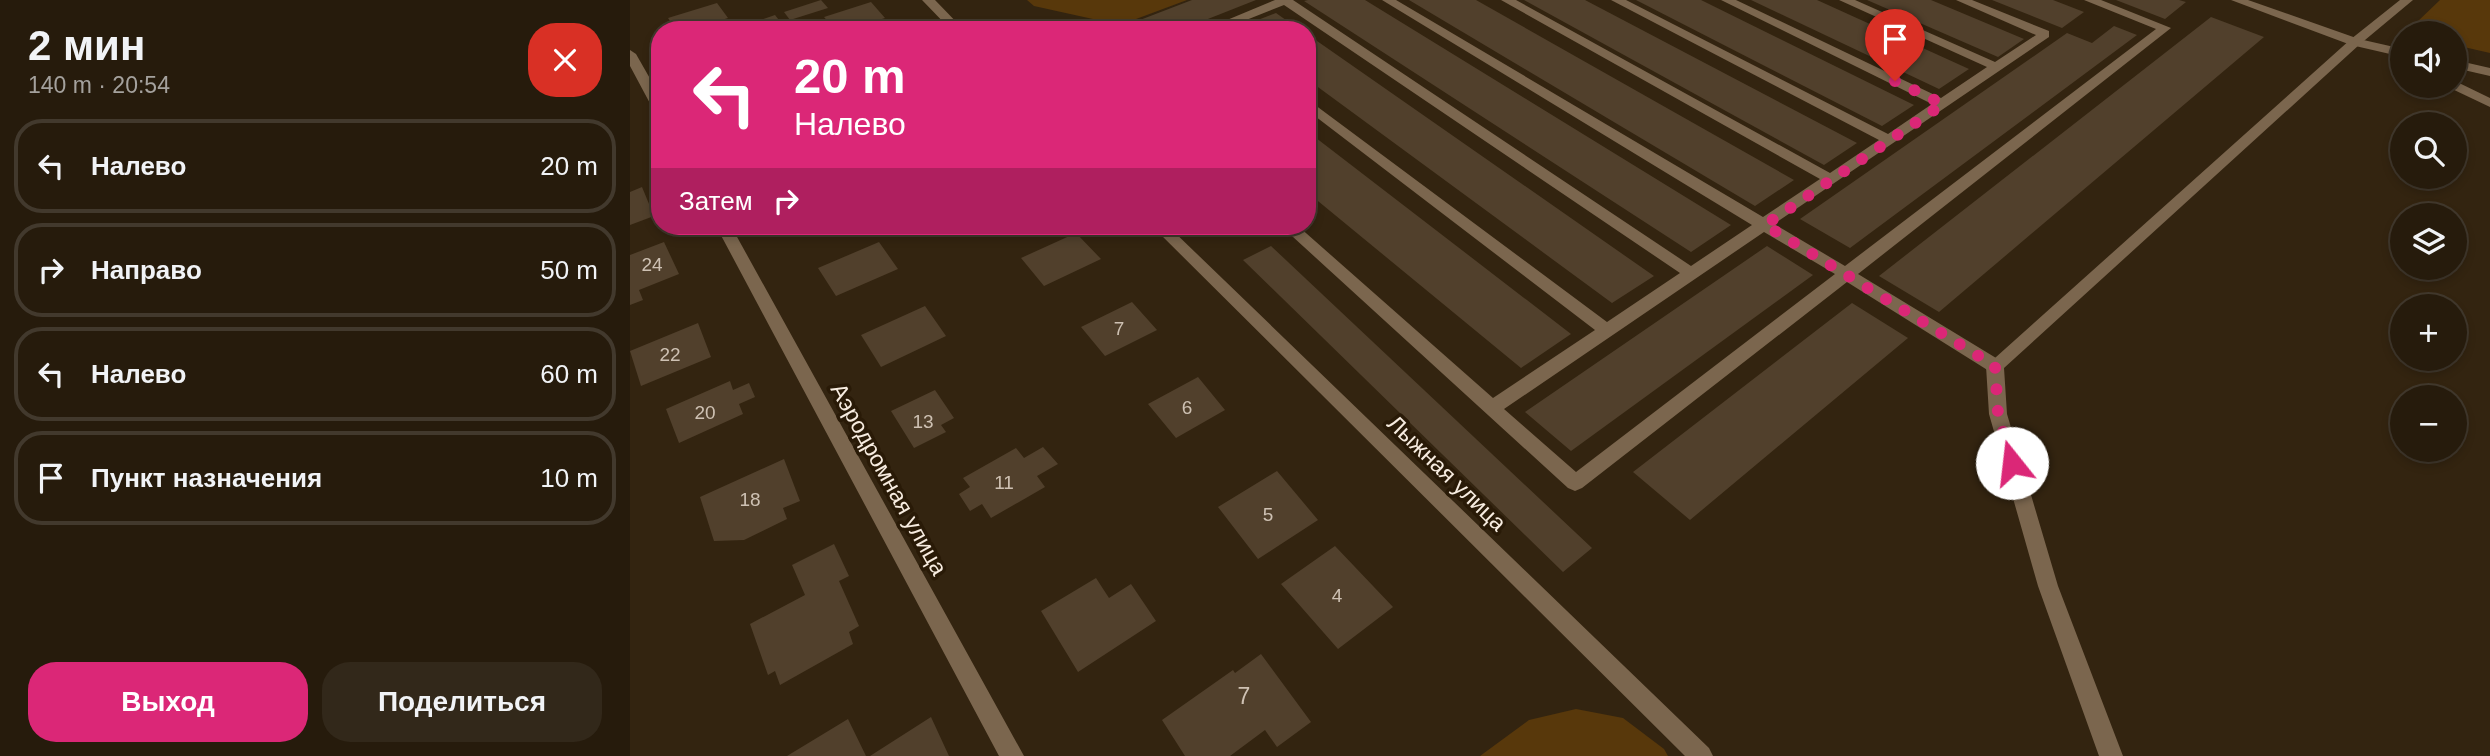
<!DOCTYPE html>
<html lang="ru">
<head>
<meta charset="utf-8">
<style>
  body { margin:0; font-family:Helvetica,sans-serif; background:#32281a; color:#f1f3f6; height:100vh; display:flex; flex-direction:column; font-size:26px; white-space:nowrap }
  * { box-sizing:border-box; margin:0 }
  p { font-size:23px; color:#a4a19d }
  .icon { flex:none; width:38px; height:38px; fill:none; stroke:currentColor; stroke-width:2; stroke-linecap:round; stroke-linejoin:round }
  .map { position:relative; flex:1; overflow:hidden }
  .drawer { display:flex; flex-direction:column; background:#261b0c; width:630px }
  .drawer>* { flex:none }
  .guide { position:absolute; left:21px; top:21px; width:665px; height:214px; border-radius:28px; box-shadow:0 4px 10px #0003,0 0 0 2px #42392d; background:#db2777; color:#fff; overflow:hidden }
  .fabs { position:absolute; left:1760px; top:21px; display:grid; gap:14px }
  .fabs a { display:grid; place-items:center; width:77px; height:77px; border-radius:50%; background:#261b0c; box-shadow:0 4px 10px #0003,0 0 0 2px #42392d; font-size:35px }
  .pin { position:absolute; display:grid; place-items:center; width:60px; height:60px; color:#fff; margin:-72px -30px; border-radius:50% 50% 50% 0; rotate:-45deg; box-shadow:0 0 7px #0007 }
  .pin .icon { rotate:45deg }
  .me { position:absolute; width:77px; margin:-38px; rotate:344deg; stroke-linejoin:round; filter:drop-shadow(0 0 5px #0008) }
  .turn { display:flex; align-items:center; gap:24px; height:147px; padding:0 28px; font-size:32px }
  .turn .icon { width:91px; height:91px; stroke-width:2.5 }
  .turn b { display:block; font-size:49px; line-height:60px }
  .then { display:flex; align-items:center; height:66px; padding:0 28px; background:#0003; gap:14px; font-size:26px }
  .round { display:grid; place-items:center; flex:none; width:74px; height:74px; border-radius:28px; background:#32281a }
  .summary { display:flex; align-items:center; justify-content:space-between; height:119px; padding:0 28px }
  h1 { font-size:42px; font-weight:600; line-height:52px }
  .primary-button { display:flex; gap:14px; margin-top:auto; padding:14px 28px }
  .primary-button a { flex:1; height:80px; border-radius:28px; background:#db2777; color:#fff; font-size:28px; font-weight:600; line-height:80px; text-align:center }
  .primary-button a+a { background:#32281a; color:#f1f3f6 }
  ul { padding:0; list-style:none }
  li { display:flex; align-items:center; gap:21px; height:94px; margin:0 14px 10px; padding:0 14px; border:4px solid #42392d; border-radius:28px }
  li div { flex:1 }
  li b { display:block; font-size:26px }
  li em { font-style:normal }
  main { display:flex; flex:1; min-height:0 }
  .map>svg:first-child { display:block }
</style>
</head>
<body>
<main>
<section class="drawer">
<div class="summary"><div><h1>2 мин</h1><p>140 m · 20:54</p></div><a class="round" style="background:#d93025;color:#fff"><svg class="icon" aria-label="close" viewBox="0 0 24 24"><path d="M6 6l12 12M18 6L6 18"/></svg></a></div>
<ul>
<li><svg class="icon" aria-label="left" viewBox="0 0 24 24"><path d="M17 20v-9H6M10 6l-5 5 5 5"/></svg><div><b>Налево</b></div><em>20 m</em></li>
<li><svg class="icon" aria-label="right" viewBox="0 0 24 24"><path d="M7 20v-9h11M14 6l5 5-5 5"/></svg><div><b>Направо</b></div><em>50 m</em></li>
<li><svg class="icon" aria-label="left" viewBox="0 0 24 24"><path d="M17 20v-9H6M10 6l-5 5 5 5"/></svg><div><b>Налево</b></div><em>60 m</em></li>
<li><svg class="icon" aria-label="arrive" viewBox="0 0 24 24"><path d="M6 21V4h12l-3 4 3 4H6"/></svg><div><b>Пункт назначения</b></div><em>10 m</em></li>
</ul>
<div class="primary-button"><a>Выход</a><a>Поделиться</a></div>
</section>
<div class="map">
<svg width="1860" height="756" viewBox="0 0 1860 756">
  <rect width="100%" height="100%" fill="#332410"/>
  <!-- green -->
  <path fill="#58380b" d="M 397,0 L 557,0 L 490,25 L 404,6 Z
    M 1810,0 L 1860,0 L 1860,53 L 1825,45 L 1825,33 L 1798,33 L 1786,23 Z
    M 946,709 L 993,718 L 1034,749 L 1038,756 L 850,756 L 899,720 Z"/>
  <!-- building -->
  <path fill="#51402c" d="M 191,0 L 198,8 L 160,20 L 154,12 Z
    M 562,0 L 626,0 L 550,30 L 484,30 Z
    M 678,0 L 735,0 L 1101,225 L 1061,252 L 674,1 Z
    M 779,0 L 846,0 L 1164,180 L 1125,206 Z
    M 894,0 L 955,0 L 1227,143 L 1194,165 Z
    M 1006,0 L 1071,0 L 1284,105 L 1252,126 Z
    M 1121,0 L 1187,0 L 1339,69 L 1309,89 Z
    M 1237,0 L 1301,0 L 1394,39 L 1368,57 Z
    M 1362,0 L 1423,0 L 1454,12 L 1432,28 Z
    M 1486,0 L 1549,0 L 1556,2 L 1535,19 Z
    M 241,2 L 255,18 L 218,30 L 205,30 L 194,17 Z
    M 87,3 L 98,18 L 60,30 L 46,30 L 38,18 Z
    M 646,13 L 670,30 L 607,28 Z
    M 145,15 L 152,24 L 134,30 L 101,30 Z
    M 1581,17 L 1634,37 L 1309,312 L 1249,276 Z
    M 1484,26 L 1507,35 L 1220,248 L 1170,219 L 1437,33 L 1462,43 Z
    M 677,34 L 1024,276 L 982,303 L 677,79 Z
    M 677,131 L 941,334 L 891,368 L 677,192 Z
    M 12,187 L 24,216 L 0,225 L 0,192 Z
    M 446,233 L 471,259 L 414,286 L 391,258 Z
    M 34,242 L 49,274 L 9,290 L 13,300 L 0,305 L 0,255 Z
    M 249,242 L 268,269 L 206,296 L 188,268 Z
    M 641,246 L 962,548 L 933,572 L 613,260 Z
    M 1137,246 L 1183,275 L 941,451 L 895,412 Z
    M 502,302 L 527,330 L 475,356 L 451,327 Z
    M 1222,303 L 1278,338 L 1060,520 L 1003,472 Z
    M 295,306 L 316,336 L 251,367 L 231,335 Z
    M 68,323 L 81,357 L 11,386 L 0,351 Z
    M 568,377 L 595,410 L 546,438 L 518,404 Z
    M 100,381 L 103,390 L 119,383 L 125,397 L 109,404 L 113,414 L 49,443 L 36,409 Z
    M 305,390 L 324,418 L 311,425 L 316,432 L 284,448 L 261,411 Z
    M 413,447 L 428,464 L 407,476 L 415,487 L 361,518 L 352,504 L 340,511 L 329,494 L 340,487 L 333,478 L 386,448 L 394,458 Z
    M 154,459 L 170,501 L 153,508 L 157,519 L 114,540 L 84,541 L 70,497 Z
    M 647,471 L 688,520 L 628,559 L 588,507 Z
    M 204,544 L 219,576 L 209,581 L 229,626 L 219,632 L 223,644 L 150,685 L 145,671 L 138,675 L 120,624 L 175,595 L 162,565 Z
    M 705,546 L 763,607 L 708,649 L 651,584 Z
    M 466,578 L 479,598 L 501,584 L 526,621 L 448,672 L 411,611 Z
    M 631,654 L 681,722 L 647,747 L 635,730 L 600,756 L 555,756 L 532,720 L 603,670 L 605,673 Z
    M 301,717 L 319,756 L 240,756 Z
    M 218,719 L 236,756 L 157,756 Z"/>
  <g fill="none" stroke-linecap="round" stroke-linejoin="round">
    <!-- lane -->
    <path fill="#7b664e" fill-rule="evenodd" d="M 645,0 L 663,0 L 1061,266 L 1122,225 L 752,0 L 766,0 L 1133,217 L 1190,179 L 871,0 L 886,0 L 1200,173 L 1249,140 L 981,0 L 996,0 L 1258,134 L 1302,104 L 1091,0 L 1106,0 L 1311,98 L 1357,67 L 1209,0 L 1225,0 L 1365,62 L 1406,35 L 1326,0 L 1342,0 L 1419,31 L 1419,37 L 1144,224 L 1215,266 L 1526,29 L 1454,0 L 1471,0 L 1541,28 L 1228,274 L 1371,361 L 1374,366 L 1371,371 L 1359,371 L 1217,282 L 952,488 L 945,491 L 938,488 L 651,226 L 668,226 L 863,398 L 965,330 L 677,110 L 677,99 L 977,322 L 1050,273 L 654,5 L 591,30 L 573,30 ZM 1134,232 L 1205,274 L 946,472 L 874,409 Z
      M 1601,0 L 1618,0 L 1729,39 L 1773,49 L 1773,57 L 1721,45 Z
      M 1825,60 L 1860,68 L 1860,76 L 1825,68 Z
      M 1825,81 L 1860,98 L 1860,107 L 1820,88 L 1819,86 L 1825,86 Z"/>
    <!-- street -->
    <path fill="#7b664e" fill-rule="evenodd" d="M 292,0 L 305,0 L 334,30 L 321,30 Z
      M 1770,0 L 1783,0 L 1729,45 L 1374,368 L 1377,414 L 1428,586 L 1493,756 L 1469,756 L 1408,586 L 1359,414 L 1356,366 L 1721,39 Z
      M 0,50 L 6,54 L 30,96 L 30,113 L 23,109 L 0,66 Z
      M 86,226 L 101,226 L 394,756 L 369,756 Z
      M 522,226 L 538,226 L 1079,748 L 1083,756 L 1055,756 Z"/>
  </g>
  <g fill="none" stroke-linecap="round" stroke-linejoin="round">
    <!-- route -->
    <path stroke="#db2777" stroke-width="12" stroke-dasharray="0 21.6" d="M 1265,81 L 1313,104 L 1135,225 L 1365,366 L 1368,414 L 1382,463"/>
  </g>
  <g text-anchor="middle" stroke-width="7" stroke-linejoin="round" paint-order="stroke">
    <!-- number labels -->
    <g font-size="19" fill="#cec1b3">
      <text x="22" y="271">24</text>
      <text x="489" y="335">7</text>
      <text x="40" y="361">22</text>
      <text x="557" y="414">6</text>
      <text x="75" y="419">20</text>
      <text x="293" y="428">13</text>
      <text x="374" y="489">11</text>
      <text x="120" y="506">18</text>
      <text x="638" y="521">5</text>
      <text x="707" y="602">4</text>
    </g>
    <!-- street labels -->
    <g font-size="23" fill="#f7ece0" stroke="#291a07">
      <text transform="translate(817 473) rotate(44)" y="8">Лыжная улица</text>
      <text transform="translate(259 479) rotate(61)" y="8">Аэродромная улица</text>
    </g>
    <!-- near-number labels -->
    <g font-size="23" fill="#cec1b3">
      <text x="614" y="704">7</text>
    </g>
  </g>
</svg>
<div class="fabs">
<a><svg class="icon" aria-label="sound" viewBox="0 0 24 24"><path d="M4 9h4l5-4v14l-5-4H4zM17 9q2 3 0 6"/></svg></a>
<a><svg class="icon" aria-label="search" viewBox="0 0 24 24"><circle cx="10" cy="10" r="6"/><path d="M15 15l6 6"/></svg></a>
<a><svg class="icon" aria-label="layers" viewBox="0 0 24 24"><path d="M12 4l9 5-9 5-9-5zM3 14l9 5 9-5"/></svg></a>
<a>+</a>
<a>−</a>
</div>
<div class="pin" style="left:1265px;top:81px;background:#d93025"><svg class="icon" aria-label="arrive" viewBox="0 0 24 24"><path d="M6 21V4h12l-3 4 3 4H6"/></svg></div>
<svg class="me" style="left:1382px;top:463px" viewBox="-20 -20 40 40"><circle r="19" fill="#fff"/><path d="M0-13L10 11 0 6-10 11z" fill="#db2777"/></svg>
<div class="guide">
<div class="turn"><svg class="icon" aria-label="left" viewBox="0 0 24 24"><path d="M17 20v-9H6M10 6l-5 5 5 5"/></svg><div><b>20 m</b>Налево</div></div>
<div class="then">Затем<svg class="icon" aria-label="right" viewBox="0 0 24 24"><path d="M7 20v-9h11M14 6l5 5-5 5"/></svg></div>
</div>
</div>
</main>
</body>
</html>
